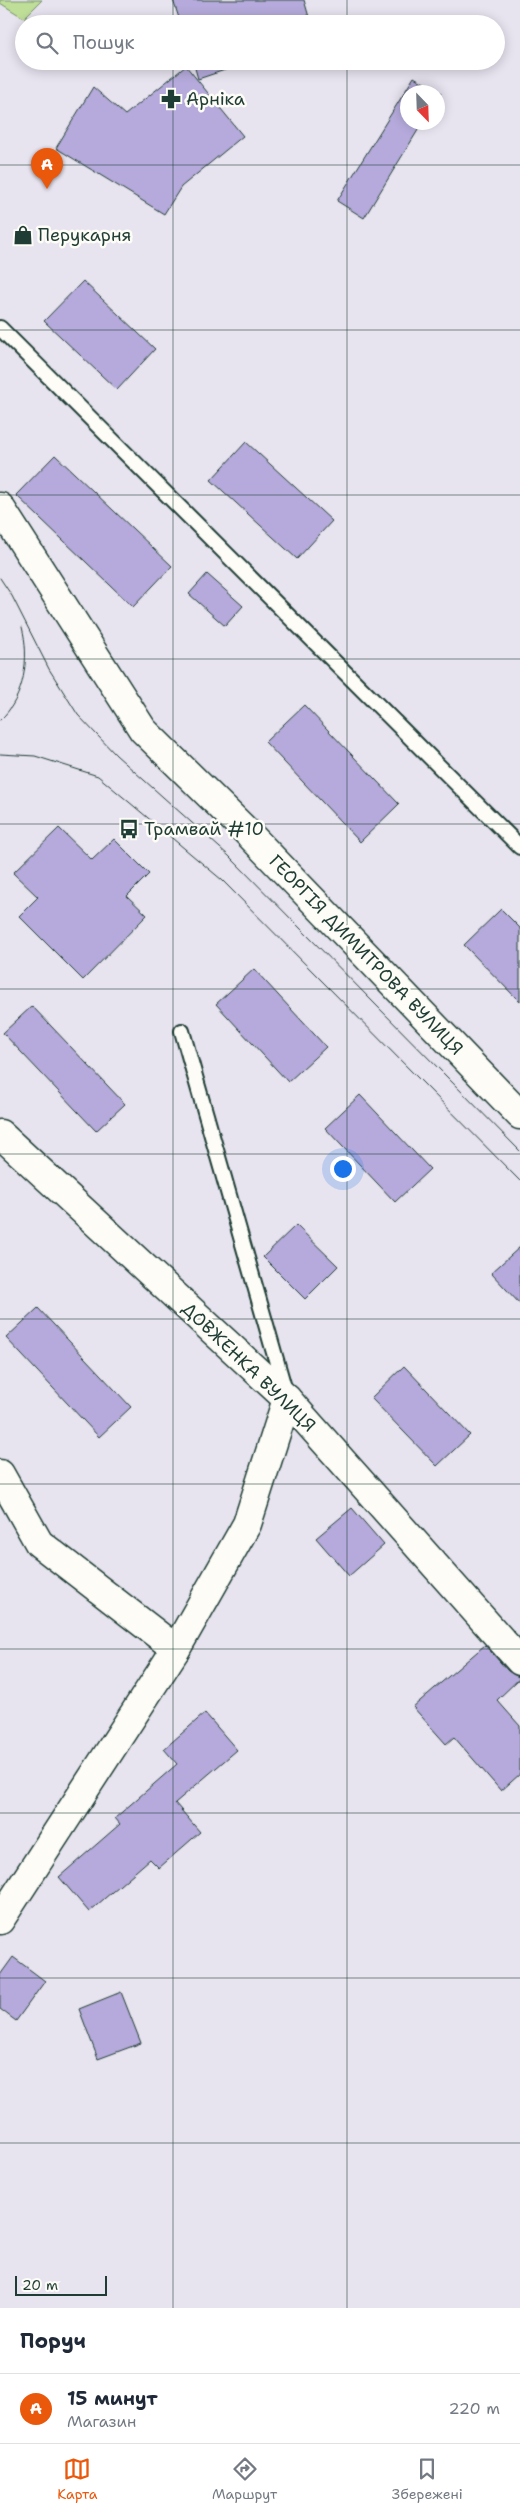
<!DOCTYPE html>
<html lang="uk">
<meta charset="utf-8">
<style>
:root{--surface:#fff;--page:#f2f2f3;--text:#1f2937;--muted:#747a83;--line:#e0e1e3;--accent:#ea580c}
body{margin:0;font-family:"Shantell Sans",sans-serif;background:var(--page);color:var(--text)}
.compass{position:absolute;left:400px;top:85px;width:45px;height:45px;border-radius:50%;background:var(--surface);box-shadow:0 2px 12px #0003;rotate:157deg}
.scale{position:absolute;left:15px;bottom:12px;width:92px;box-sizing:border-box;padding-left:5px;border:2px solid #1f3d34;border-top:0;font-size:14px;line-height:18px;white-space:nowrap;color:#1f3d34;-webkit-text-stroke:4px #fdfcf7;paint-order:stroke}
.you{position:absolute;left:342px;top:1168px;width:18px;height:18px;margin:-12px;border:4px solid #fff;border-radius:50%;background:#1a73e8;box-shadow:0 0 0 8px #1a73e833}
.badge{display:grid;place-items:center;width:32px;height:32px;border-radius:50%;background:var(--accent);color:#fff;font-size:16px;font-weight:700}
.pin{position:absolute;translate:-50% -41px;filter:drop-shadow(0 1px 2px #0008)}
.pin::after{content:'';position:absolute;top:26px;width:18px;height:15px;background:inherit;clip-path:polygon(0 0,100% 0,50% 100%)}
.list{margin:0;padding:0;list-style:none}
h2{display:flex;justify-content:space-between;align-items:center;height:65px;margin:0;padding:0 20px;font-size:21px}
h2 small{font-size:16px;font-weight:400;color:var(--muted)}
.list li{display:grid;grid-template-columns:32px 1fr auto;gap:15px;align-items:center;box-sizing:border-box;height:70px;padding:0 20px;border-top:1px solid var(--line)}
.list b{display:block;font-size:19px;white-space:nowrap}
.list p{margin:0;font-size:16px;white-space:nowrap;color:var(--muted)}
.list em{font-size:16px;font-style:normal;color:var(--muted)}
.icon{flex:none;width:28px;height:28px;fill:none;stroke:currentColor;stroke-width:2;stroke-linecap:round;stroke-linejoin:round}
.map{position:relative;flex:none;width:520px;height:2308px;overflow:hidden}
.search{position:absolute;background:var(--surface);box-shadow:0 2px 12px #0003;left:15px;right:15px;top:15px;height:55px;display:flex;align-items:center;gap:12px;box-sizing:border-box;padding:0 18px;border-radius:28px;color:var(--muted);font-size:19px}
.sheet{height:135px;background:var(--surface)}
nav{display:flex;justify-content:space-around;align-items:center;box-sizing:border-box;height:70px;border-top:1px solid var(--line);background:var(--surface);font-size:14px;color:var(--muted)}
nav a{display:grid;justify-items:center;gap:2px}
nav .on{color:var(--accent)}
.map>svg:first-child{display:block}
.green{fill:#bfde97;stroke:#6f8e66}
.building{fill:#b5aadb;stroke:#1f3d34}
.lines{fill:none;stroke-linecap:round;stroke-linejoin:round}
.service-casing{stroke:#1f3d34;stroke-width:18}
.minor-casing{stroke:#1f3d34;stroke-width:31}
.tertiary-casing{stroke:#1f3d34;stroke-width:31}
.service{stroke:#fdfcf7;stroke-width:14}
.minor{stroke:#fdfcf7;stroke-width:28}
.tertiary{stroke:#fdfcf7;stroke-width:28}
.tram{stroke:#1f3d34;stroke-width:1}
.grid{fill:none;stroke:#1f3d34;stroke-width:1;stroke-opacity:0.55}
.labels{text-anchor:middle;stroke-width:5;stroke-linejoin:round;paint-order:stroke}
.poi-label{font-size:18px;fill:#1f3d34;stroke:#fdfcf7;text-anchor:start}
.street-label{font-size:18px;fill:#1f3d34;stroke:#fdfcf7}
</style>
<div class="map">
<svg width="520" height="2308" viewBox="0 0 520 2308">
<rect width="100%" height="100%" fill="#e7e3ef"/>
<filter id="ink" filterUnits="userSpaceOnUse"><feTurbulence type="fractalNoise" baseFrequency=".02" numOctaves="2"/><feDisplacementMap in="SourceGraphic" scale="10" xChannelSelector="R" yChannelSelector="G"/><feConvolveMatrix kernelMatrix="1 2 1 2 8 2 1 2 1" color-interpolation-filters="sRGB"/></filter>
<g filter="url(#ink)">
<!-- green -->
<polygon class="green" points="0,0 42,0 24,18 0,3"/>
<!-- building -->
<g class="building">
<polygon points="173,0 304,0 311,24 181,24"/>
<polygon points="193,61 252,61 198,79"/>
<polygon points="186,66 243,136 181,187 164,214 56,148 93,87 125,115"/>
<polygon points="414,77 441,93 438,98 438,92 408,92 408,122 423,122 364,218 337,201"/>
<polygon points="83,281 155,349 117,390 44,321"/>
<polygon points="246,442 332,521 297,559 211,480"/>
<polygon points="55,455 172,566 133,607 16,495"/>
<polygon points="207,574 243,606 225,626 189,594"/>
<polygon points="304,705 399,804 360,842 265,742"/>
<polygon points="59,828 92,860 114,839 149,874 127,896 147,915 83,980 19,916 38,897 13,873"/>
<polygon points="501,909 520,928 520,1002 464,945"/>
<polygon points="254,969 326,1047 288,1082 216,1004"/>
<polygon points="32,1006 125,1104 96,1131 3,1033"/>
<polygon points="360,1095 430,1169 395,1202 325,1128"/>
<polygon points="296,1225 338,1266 305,1299 263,1257"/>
<polygon points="520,1247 520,1304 491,1273"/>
<polygon points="38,1308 131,1407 99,1437 6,1338"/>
<polygon points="404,1366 470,1435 437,1466 371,1398"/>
<polygon points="352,1508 384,1545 349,1576 316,1538"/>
<polygon points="485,1645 508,1671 520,1678 497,1700 520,1726 520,1774 501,1791 454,1737 446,1744 413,1707"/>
<polygon points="205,1713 237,1750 175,1803 200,1832 159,1868 150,1859 89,1912 59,1877 120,1824 115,1818 177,1764 164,1749"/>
<polygon points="13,1957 45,1981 16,2021 0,2009 0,1975"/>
<polygon points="121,1992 141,2043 98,2059 79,2009"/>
</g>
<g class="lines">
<defs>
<g id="service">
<polyline points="0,328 520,847"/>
<polyline points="182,1031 285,1391"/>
</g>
<g id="minor">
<polyline points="0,1134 287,1399 520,1661"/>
<polyline points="0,1474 39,1543 176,1649"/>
<polyline points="0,1920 176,1649 247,1524 287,1399"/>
</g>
<polyline id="tertiary" points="0,507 143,730 247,832 520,1115"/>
</defs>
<!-- service casing -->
<use href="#service" class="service-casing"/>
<!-- minor casing -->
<use href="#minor" class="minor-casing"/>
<!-- tertiary casing -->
<use href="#tertiary" class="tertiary-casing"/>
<!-- service -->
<use href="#service" class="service"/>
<!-- minor -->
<use href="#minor" class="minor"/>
<!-- tertiary -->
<use href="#tertiary" class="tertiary"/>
<!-- tram -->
<g class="tram">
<polyline points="0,578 12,596 49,669 78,715 116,755 229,856 520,1151"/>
<path d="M0,720C25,698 30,657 22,627"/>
<polyline points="0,754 35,756 98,776 222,880 520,1181"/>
</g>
</g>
</g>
<!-- grid -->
<path class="grid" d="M173,0V24M347,0V24M173,61V2308M347,61V2308M0,165H520M0,330H520M0,495H520M0,659H520M0,824H520M0,989H520M0,1154H520M0,1319H520M0,1484H520M0,1649H520M0,1813H520M0,1978H520M0,2143H520"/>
<!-- icons -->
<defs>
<symbol id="pharmacy-bare" viewBox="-9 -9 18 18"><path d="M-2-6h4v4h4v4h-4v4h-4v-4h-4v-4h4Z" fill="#1f3d34" stroke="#fdfcf7" stroke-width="2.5" paint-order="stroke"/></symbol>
<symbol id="shop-bare" viewBox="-9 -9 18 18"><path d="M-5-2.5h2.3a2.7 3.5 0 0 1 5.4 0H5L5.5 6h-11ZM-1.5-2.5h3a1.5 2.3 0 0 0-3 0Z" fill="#1f3d34" stroke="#fdfcf7" stroke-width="2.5" paint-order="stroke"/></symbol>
<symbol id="bus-bare" viewBox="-9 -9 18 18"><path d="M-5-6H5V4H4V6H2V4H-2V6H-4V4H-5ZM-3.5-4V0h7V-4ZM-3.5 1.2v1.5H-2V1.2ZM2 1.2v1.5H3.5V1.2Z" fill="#1f3d34" stroke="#fdfcf7" stroke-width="2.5" paint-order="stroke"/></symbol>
</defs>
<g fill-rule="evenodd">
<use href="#pharmacy-bare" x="157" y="85" width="28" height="28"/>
<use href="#shop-bare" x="9" y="221" width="28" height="28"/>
<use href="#bus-bare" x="115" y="815" width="28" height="28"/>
</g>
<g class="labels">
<!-- poi labels -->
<g class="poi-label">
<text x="186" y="105">Арніка</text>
<text x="38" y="241">Перукарня</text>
<text x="144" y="835">Трамвай #10</text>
</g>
<!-- street labels -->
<g class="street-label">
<text transform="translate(366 955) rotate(46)" y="6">ГЕОРГІЯ ДИМИТРОВА ВУЛИЦЯ</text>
<text transform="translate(249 1367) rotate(44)" y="6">ДОВЖЕНКА ВУЛИЦЯ</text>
</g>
</g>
</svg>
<svg class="compass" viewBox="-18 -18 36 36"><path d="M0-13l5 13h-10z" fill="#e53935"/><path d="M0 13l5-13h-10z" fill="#747a83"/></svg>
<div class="scale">20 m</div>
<div class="you"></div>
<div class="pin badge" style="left:47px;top:189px">A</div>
<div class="search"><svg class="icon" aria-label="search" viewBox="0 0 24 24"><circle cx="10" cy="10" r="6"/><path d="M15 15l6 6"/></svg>Пошук</div>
</div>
<section class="sheet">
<h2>Поруч<small></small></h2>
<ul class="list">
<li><span class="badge">A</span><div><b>15 минут</b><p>Магазин</p></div><em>220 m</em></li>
</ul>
</section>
<nav>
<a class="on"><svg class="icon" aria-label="map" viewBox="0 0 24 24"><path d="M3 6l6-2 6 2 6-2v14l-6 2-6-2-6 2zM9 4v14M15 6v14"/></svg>Карта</a>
<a><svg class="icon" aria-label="directions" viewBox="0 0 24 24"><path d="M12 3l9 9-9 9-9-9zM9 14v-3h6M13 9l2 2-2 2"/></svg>Маршрут</a>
<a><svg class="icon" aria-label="saved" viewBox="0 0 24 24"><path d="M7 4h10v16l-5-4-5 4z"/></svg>Збережені</a>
</nav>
